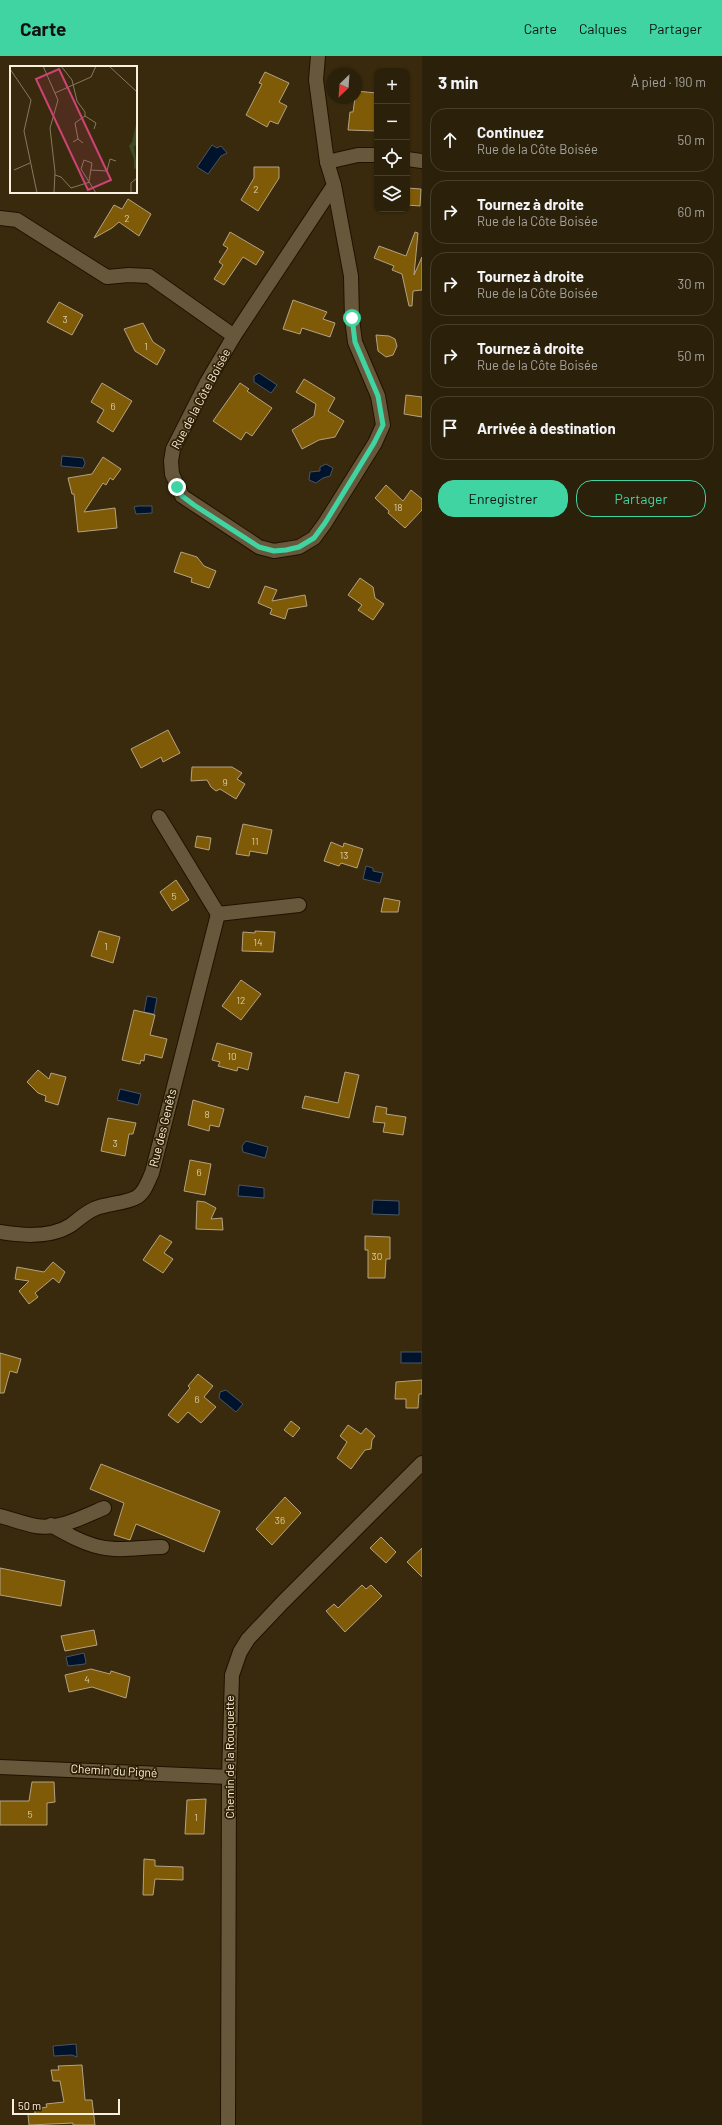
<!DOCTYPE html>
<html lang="fr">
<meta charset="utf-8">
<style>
:root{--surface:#2b200a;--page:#332813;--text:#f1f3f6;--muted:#a6a39c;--line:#473e2b;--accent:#40d4a2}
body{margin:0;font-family:Barlow,sans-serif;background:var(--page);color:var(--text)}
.controls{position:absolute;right:12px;top:12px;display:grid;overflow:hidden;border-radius:8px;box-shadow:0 1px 3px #0004}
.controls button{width:36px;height:36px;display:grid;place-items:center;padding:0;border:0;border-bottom:1px solid var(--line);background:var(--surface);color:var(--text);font:20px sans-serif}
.compass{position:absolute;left:326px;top:12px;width:36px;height:36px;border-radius:50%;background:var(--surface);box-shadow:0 1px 3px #0004;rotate:205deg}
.scale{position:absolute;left:12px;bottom:10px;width:108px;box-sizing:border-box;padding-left:4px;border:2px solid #faf0df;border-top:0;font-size:11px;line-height:14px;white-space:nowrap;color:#faf0df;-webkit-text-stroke:3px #2f2003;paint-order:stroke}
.stop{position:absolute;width:12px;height:12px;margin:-9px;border:3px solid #40d4a2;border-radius:50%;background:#fff}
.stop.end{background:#40d4a2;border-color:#fff;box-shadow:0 1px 4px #0008}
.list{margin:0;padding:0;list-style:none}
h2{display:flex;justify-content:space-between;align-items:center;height:52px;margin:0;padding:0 16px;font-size:17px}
h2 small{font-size:13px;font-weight:400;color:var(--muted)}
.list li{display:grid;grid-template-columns:26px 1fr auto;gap:12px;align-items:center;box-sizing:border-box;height:64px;margin:0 8px 8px;padding:0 8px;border:1px solid var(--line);border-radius:16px}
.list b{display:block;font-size:15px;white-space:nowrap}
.list p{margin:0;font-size:13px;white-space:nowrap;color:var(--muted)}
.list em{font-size:13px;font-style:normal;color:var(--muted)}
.actions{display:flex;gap:8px;padding:12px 16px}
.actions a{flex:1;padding:9px 0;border:1px solid var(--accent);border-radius:16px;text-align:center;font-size:14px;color:var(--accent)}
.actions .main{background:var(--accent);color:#111}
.icon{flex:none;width:22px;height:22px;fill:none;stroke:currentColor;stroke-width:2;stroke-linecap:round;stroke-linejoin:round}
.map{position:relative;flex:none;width:422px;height:2069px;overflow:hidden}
header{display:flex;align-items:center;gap:24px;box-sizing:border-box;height:56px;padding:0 20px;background:var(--accent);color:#111}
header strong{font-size:19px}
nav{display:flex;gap:22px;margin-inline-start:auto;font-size:14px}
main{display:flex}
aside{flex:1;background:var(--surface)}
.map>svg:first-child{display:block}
.water{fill:#00132c;stroke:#4b5562}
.building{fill:#7f5b08;stroke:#b4a282}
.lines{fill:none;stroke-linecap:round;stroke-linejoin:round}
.minor-casing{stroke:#201200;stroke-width:16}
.minor{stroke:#68583b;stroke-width:14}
.route{stroke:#40d4a2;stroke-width:5}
.labels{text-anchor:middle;stroke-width:3.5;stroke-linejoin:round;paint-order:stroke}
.number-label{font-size:10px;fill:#dbcba9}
.street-label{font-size:12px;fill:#faf0df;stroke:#2f2003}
.inset-road{fill:none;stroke:#867961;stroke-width:1}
.view{fill:#cd4375;fill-opacity:0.15;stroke:#cd4375;stroke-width:2}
.inset-edge{fill:none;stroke:#faf0df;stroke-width:2}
</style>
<header>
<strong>Carte</strong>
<nav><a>Carte</a><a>Calques</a><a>Partager</a></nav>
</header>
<main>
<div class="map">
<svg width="422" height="2069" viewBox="0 0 422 2069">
<rect width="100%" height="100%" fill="#392a0d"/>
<!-- water -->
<g class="water">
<polygon points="212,89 217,92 221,90 227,97 221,100 208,118 197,111"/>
<polygon points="259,317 277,329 271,337 254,326 254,320"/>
<polygon points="62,400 83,402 85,407 83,412 61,410"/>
<polygon points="326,408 333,412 330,420 323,422 316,427 309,424 310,416 320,415 320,411"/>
<polygon points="138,450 152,450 152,457 136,458 134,451"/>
<polygon points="366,810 373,812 373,815 383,817 380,827 363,823"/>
<polygon points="147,940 157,942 154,958 144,956"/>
<polygon points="120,1033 141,1038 138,1049 117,1044"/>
<polygon points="246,1085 268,1091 265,1102 243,1096 242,1090"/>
<polygon points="239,1129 264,1132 264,1142 238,1140"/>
<polygon points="373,1144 399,1145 399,1159 372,1158"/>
<rect x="401" y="1296" width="21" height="11"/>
<polygon points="226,1334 243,1348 236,1356 219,1342 220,1336"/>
<polygon points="84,1597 86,1606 85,1608 68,1610 66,1601"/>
<polygon points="76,1988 77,2001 72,1999 54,2000 53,1990"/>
</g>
<!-- building -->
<g class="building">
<polygon points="265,16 289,27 279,46 287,50 278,68 270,65 267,71 246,59 262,28 259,27"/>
<polygon points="356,35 377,37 377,75 348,74 350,56 353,56"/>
<polygon points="254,111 279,111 279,122 258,155 241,144 254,122"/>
<polygon points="407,132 421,133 420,150 407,149"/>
<polygon points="128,143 151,158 139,180 119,166 112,172 94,182 114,149 122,153"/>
<polygon points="230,176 264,196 256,209 243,201 224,229 214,223 223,209 219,206 228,192 223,189"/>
<polygon points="415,176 418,177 414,219 422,201 422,234 413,235 412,250 409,250 402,218 392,214 394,210 374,202 379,190 406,200"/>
<polygon points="293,244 327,256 323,263 335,267 330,281 302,272 300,278 283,273"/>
<polygon points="59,246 83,259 72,279 47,266"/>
<polygon points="143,267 153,286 165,294 157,309 135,295 124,273"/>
<polygon points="376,279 389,280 395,283 397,290 393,299 386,301 378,295"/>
<polygon points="304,323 335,342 328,355 344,365 335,381 319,384 302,393 292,374 314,360 316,348 296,336"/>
<polygon points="102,327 132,345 113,376 97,366 104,354 91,346"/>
<polygon points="240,327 249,333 247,335 272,352 252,380 246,376 241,384 213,365"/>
<polygon points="406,339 422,341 422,361 404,358"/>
<polygon points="103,401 121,413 113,424 110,422 106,429 103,427 84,456 115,452 117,472 78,476 74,438 72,438 68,422 92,418"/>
<polygon points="386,429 403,445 411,434 422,443 422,454 405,472 388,457 389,455 375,442"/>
<polygon points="181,496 197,501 204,510 216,515 209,532 191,526 192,522 174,516"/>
<polygon points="360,522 373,531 375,542 384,548 373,564 358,554 362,549 348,539"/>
<polygon points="265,530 277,534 272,545 305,539 307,550 288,553 285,563 270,558 272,553 258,547"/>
<polygon points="168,674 180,697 163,706 161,701 141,712 131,693"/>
<polygon points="192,711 232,711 242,717 237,723 245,728 236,743 220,733 216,735 211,731 207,724 191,725"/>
<polygon points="243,768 272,774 267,798 250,795 249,800 236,798"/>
<polygon points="197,780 211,782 209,794 195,791"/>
<polygon points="331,786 343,791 344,787 363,793 357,812 341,807 339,810 324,805"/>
<polygon points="176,824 189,844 172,855 160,836"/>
<polygon points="384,842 400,845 398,856 381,856"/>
<polygon points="99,875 120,881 113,907 91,900"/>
<polygon points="255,875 275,876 273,896 242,895 243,876 255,877"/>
<polygon points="241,924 261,938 241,964 222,950"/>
<polygon points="134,954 155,959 150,979 167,983 162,1002 145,998 144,1005 141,1004 140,1008 122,1004"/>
<polygon points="217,987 252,997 248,1014 238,1011 237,1015 218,1010 220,1006 212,1004"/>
<polygon points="38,1014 49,1023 51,1017 66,1021 58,1049 45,1045 46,1040 38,1037 27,1026"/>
<polygon points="345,1016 359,1019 349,1062 302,1052 305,1040 338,1047"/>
<polygon points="193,1044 224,1053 219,1071 210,1069 209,1075 188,1069"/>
<polygon points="376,1050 387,1052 386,1058 406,1061 403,1079 383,1076 385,1067 373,1066"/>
<polygon points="108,1062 136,1067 133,1078 129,1078 125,1100 101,1095"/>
<polygon points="190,1104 211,1108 205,1139 184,1135"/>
<polygon points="197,1145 205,1146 216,1152 211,1163 222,1162 223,1174 196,1173"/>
<polygon points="160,1179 172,1186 164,1197 173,1203 163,1217 143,1204"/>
<polygon points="365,1180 390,1181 390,1203 386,1203 385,1222 368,1222 368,1194 365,1194"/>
<polygon points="53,1206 65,1216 59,1227 53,1222 35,1237 38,1241 29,1248 19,1235 29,1225 15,1223 17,1211 44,1216"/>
<polygon points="0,1297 21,1303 17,1317 10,1315 4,1337 0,1337"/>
<polygon points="198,1318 213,1330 204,1341 216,1351 201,1367 188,1356 178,1367 168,1359 190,1332 188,1330"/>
<polygon points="422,1324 422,1338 419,1338 418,1352 406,1352 406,1343 395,1343 396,1326"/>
<polygon points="291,1365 300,1372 293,1381 284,1374"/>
<polygon points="348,1369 361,1378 366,1372 375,1380 372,1384 371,1393 365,1394 351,1413 337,1402 347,1386 340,1380"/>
<polygon points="101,1408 220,1455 204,1496 136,1468 130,1484 114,1479 124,1447 90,1433"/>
<polygon points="285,1441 301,1457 272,1489 256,1473"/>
<polygon points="381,1481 396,1496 386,1507 370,1492"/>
<polygon points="422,1492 422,1521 407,1506"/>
<polygon points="0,1512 65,1525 61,1550 0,1539"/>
<polygon points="362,1529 366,1533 371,1529 382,1540 345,1576 326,1555 334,1548 338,1552"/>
<polygon points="94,1574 97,1589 65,1595 61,1580"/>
<polygon points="91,1613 110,1618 111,1615 130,1621 126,1642 92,1631 69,1636 65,1619"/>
<polygon points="32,1726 54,1726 55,1746 47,1747 47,1769 0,1769 0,1745 29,1745"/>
<polygon points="206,1743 204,1778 185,1778 187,1744"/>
<polygon points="144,1803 155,1804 155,1810 183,1811 183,1824 155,1823 153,1839 143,1839"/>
<polygon points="82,2009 85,2044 92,2044 95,2069 73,2069 73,2067 29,2069 28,2059 35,2057 35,2053 47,2051 46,2048 64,2046 60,2025 53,2025 51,2014 59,2014 58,2010"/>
</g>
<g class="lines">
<defs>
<g id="minor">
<polyline points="318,0 316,24 327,106 334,129 351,220 352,263 355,286 378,340 383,369 375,387 325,467 314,482 299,491 274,495 259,491 182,440 172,418 171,405 173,393 207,326 234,280 334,129"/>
<polyline points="407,103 422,105"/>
<polyline points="327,106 358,99 377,99"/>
<polyline points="0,162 17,164 107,221 129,219 149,220 234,280"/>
<polyline points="159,761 218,858 299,849"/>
<path d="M0,1176C23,1180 51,1182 71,1169C79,1163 85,1157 94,1153C107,1147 125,1148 137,1141C145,1136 148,1125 152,1117L218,858"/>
<path d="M0,1460C12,1463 24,1468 36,1470C59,1474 83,1461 104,1452"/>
<path d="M51,1469C67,1478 82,1487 100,1491C120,1496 142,1491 162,1491"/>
<polyline points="0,1711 229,1721"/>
<polyline points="228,2069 229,1721 232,1619 240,1596 248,1583 283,1546 422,1407"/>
</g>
</defs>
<!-- minor casing -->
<use href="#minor" class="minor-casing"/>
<!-- minor -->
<use href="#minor" class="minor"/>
</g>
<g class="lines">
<!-- route -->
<polyline class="route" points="177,431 182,440 194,449 259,491 274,495 286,494 299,491 314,482 325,467 374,387 383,369 378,340 355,286 352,262"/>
</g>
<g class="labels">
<!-- number labels -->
<g class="number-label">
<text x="256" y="137">2</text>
<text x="127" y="166">2</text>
<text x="65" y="267">3</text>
<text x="146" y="294">1</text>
<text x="113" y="354">6</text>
<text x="398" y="455">18</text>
<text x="225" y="730">9</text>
<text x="255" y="789">11</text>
<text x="344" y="803">13</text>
<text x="174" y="844">5</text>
<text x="258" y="890">14</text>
<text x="106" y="894">1</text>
<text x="241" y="948">12</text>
<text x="232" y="1004">10</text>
<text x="207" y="1062">8</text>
<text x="115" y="1091">3</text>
<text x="199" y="1120">6</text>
<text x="377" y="1204">30</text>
<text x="197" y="1347">6</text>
<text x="280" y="1468">36</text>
<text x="87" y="1627">4</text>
<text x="30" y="1762">5</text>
<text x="196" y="1765">1</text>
</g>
<!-- street labels -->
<g class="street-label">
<text transform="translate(201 343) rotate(-62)" y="4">Rue de la Côte Boisée</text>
<text transform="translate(163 1072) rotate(-76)" y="4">Rue des Genêts</text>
<text transform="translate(230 1701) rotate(-90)" y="4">Chemin de la Rouquette</text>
<text transform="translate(114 1715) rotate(3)" y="4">Chemin du Pigné</text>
</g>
</g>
<!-- overview -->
<g transform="translate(10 10)">
<rect width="127" height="127" fill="#392a0d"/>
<path d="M127,54V78L124,81L127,102L124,103V93L119,80L122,76Z" fill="#3e4c25"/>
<path class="inset-road" d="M33,0L48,34L40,62L45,106L44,127M51,0L62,14L67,35L75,46V50L65,57L68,73M99,0L127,26M0,3L21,34L14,65L27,127M45,27L81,11L86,0M75,50L86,57L84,63M63,76L68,73L73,77M4,104L20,97M81,104L97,105L100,93L106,95M45,109L51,111L61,122L80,116M79,115L82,97L74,94L71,103L86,127M121,127V117L127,112"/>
<path class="view" d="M49,3L101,114L78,124L26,13Z"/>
<rect width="127" height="127" class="inset-edge"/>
</g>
</svg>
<div class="controls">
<button>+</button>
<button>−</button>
<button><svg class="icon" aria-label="locate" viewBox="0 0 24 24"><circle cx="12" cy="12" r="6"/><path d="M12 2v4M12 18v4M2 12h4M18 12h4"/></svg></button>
<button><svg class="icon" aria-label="layers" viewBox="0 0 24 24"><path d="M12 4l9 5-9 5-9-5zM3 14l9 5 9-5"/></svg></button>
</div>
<svg class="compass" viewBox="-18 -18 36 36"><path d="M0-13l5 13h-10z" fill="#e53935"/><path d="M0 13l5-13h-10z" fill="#a6a39c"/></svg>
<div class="scale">50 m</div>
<div class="stop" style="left:352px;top:262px"></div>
<div class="stop end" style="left:177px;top:431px"></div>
</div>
<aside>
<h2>3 min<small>À pied · 190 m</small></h2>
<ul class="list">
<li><svg class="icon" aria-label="ahead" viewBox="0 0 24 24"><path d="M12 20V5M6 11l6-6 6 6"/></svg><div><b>Continuez</b><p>Rue de la Côte Boisée</p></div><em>50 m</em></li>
<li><svg class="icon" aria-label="right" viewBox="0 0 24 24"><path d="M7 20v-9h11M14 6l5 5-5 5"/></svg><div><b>Tournez à droite</b><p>Rue de la Côte Boisée</p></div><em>60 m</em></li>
<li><svg class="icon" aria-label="right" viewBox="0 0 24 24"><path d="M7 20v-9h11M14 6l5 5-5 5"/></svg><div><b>Tournez à droite</b><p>Rue de la Côte Boisée</p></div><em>30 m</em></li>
<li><svg class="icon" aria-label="right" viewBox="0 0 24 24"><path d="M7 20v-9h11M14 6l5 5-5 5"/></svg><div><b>Tournez à droite</b><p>Rue de la Côte Boisée</p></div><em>50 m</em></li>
<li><svg class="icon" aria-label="arrive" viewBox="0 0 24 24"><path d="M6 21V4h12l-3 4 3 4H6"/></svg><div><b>Arrivée à destination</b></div></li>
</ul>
<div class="actions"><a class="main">Enregistrer</a><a>Partager</a></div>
</aside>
</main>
